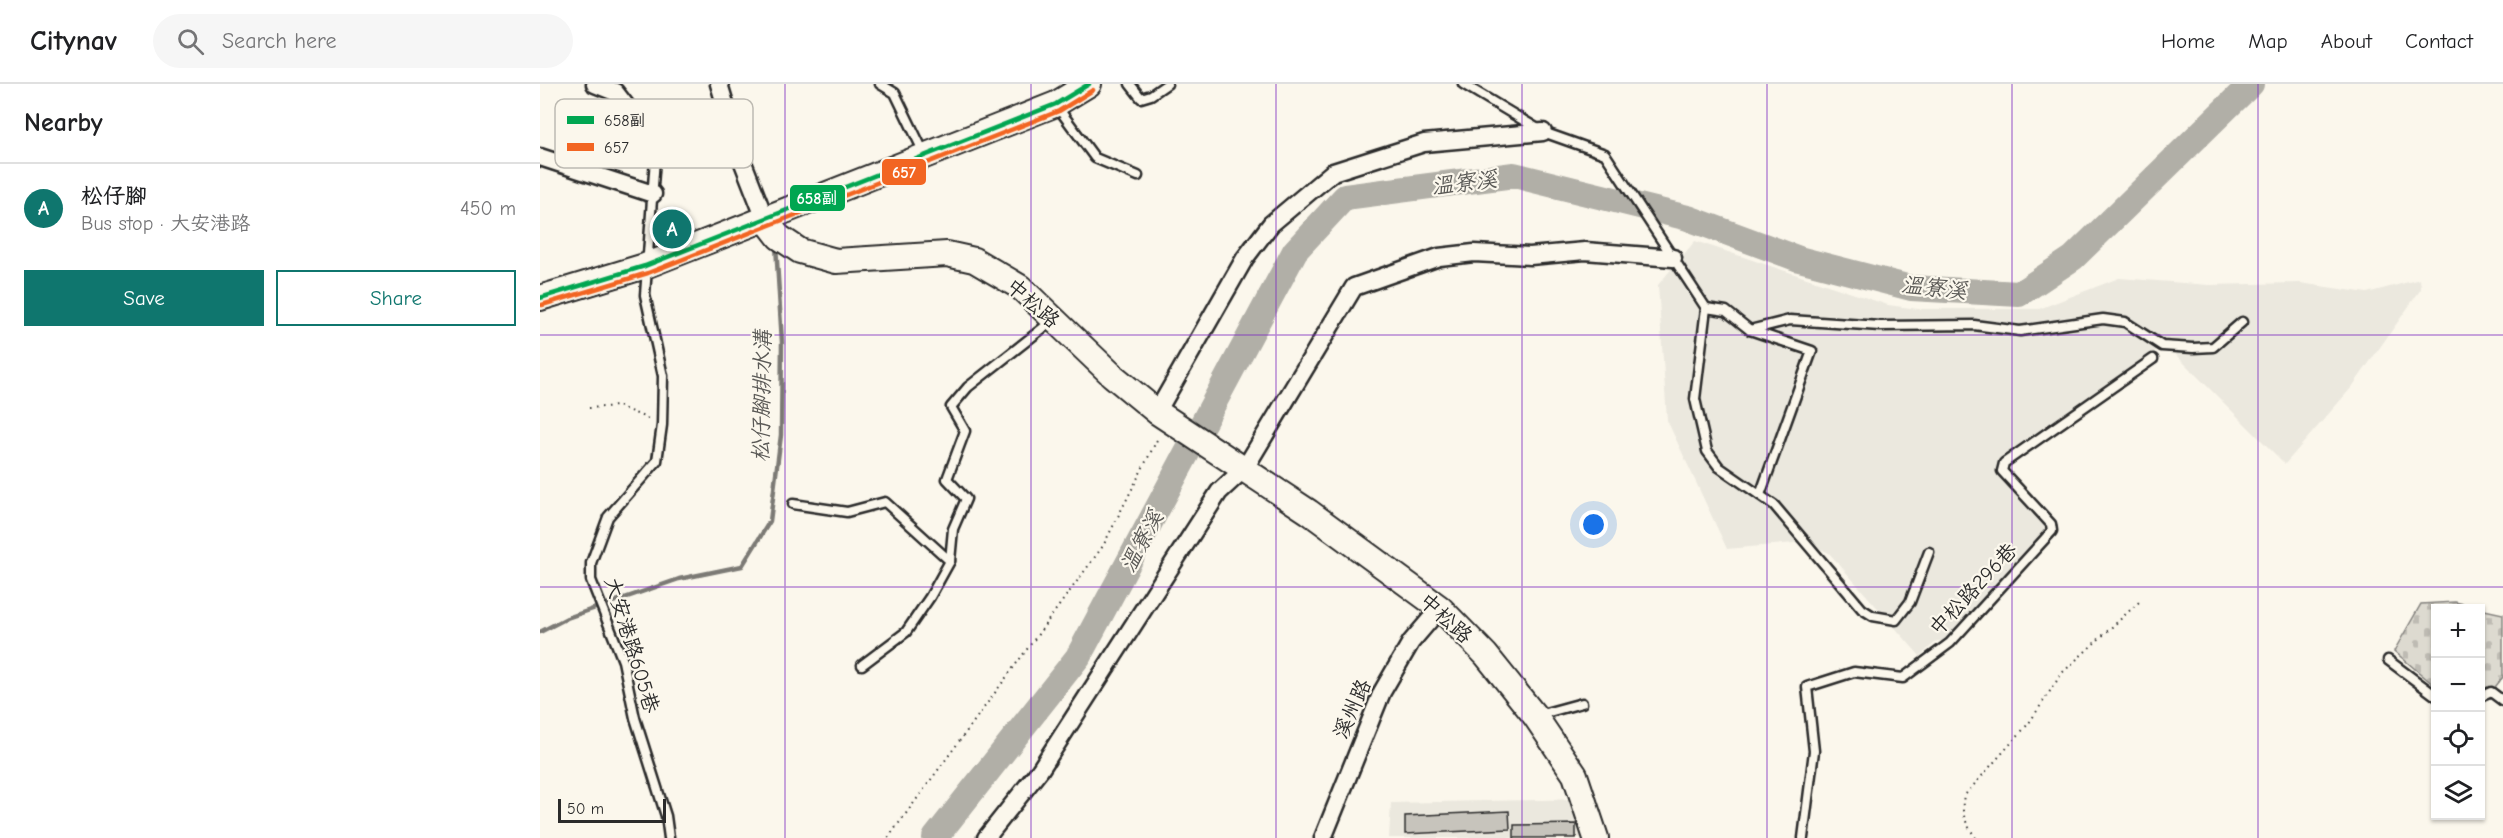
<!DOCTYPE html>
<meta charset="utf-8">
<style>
:root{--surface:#fff;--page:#f6f6f6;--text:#202124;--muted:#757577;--line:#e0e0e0;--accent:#0f766e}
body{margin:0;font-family:"Comic Neue","LXGW WenKai TC",sans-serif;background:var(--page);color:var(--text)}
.controls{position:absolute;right:18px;bottom:18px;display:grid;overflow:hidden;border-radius:0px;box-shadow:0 2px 4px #0004}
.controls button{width:54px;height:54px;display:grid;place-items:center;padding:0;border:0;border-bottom:2px solid var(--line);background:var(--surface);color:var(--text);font:30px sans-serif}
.scale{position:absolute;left:18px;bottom:15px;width:108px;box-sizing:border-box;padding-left:6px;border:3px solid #2b2b2b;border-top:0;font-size:16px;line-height:21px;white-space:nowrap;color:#2b2b2b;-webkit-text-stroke:4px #fbf7ec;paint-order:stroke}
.you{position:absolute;left:1054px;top:441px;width:21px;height:21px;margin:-15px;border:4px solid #fff;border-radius:50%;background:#1a73e8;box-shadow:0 0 0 9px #1a73e833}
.badge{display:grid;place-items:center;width:39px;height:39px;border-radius:50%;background:var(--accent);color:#fff;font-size:20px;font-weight:700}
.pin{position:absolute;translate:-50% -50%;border:3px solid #fff;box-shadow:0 2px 6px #0006}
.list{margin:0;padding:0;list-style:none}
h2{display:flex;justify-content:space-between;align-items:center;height:78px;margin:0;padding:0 24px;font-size:26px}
h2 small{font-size:20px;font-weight:400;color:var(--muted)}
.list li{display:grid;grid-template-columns:39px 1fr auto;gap:18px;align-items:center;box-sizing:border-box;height:90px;padding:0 24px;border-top:2px solid var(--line)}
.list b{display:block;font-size:22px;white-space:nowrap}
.list p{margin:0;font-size:20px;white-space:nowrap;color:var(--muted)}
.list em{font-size:20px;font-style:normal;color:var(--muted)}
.actions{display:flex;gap:12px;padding:18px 24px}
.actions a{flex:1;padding:14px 0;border:2px solid var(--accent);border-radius:0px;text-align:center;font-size:21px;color:var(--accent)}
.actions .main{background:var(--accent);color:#fff}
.icon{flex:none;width:33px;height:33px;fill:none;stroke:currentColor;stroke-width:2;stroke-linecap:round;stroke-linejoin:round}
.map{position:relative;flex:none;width:1963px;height:754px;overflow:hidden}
header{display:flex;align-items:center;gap:36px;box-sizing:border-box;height:84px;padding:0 30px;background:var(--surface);border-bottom:2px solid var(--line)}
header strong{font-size:28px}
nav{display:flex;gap:33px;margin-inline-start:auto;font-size:21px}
.search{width:420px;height:54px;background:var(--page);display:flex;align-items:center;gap:15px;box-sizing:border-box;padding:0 21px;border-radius:33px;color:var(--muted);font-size:22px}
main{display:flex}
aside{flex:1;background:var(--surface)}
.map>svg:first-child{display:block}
.built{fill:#ebe8de}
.cemetery{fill:url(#cemetery-stones);stroke:#84827e;stroke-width:1.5}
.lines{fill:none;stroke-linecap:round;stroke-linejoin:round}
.stream{stroke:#7b7a75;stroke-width:4.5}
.river{stroke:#b1afa7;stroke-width:26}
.building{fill:#c7c4bc;stroke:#2b2b2b;stroke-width:1.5}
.lane-casing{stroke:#2b2b2b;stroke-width:13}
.street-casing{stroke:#2b2b2b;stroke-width:21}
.secondary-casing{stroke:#2b2b2b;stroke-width:28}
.path{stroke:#2b2b2b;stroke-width:2;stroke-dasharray:1.5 4.5;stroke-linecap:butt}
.lane{stroke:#fbf7ec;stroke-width:8}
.street{stroke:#fbf7ec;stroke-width:16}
.secondary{stroke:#fbf7ec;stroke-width:24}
.bus-1-casing{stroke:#fbf7ec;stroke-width:9}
.bus-2-casing{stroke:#fbf7ec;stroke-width:9}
.bus-1{stroke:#00a651;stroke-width:4.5}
.bus-2{stroke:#f26522;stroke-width:4.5}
.grid{fill:none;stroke:#7b2cbf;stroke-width:1.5;stroke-opacity:0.55}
.labels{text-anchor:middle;stroke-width:4.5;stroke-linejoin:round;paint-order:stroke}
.street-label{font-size:21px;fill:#2b2b2b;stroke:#fbf7ec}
.water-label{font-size:22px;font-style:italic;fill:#5a5956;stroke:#fbf7ec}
.key{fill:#fbf7ec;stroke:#bdbab2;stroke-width:1.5}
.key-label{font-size:16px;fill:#2b2b2b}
.line-badge{stroke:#fbf7ec;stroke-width:2}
.badge-label{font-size:16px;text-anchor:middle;font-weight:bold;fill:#fff}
</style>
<header>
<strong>Citynav</strong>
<div class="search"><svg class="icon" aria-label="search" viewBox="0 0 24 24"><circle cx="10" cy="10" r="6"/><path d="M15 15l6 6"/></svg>Search here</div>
<nav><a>Home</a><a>Map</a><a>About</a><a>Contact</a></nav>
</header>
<main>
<aside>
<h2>Nearby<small></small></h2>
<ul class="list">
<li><span class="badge">A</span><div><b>松仔腳</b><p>Bus stop · 大安港路</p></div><em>450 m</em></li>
</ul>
<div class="actions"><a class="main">Save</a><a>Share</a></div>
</aside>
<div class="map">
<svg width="1963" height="754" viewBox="0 0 1963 754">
<defs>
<pattern id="cemetery-stones" width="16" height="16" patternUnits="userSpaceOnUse" patternTransform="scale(1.5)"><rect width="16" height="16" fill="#dddad0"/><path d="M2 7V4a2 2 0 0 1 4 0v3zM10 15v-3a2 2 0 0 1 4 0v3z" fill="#bebbb3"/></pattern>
</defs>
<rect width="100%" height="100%" fill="#fbf7ec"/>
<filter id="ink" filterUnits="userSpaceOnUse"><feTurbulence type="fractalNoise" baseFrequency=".0167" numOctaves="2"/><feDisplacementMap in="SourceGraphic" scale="12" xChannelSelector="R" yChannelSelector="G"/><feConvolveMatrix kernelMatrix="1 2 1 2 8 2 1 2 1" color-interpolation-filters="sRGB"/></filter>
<g filter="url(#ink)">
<!-- built -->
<g class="built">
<polygon points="1155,157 1348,221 1378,225 1499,225 1579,194 1669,201 1760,199 1827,209 1880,195 1881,205 1812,303 1745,380 1625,260 1457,377 1511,442 1407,557 1397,557 1380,572 1289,469 1266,458 1187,465 1127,336 1118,201"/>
<polygon points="1046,715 1057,754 849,754 851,719"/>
</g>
<!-- cemetery -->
<g class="cemetery">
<polygon points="1915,518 1940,524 1896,524 1895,602 1854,567 1881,520"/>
<polygon points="1940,525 1963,530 1963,593 1945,616 1940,616"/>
</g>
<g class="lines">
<!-- stream -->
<polyline class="stream" points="0,548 27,534 139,495 202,482 230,437 241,351 242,258 236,161"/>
<!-- river -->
<polyline class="river" points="395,754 538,573 755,167 805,113 974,91 1148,134 1259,175 1371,204 1479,210 1533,174 1711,0"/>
</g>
<!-- building -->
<g class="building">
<polygon points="969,727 970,745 865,750 865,732"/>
<polygon points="1036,740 1036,754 974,754 974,741"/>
</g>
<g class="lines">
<defs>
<g id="lane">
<polyline points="340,0 355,9 384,69"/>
<polyline points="590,0 601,14 611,11 627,0"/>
<polyline points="923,0 1003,48 1065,70 1166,224 1155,315 1167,367 1179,383 1234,421 1322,525 1333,532 1356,536 1370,518 1389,468"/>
<polyline points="516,21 555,74 598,92"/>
<polyline points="116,61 105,211 123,292 122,341 117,377 68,433 51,479 51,496 83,577 95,634 126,732 129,754"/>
<polyline points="1166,224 1186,227 1210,246 1272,267 1220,411"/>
<polyline points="1210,246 1250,236 1340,242 1434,241 1480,247 1563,235 1585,238 1622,262 1653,264 1673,263 1702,238"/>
<polyline points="253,420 307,428 345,418 410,477"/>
<polyline points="1848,576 1896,612"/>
<polyline points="322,581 366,548 390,513 410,477 413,445 426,415 407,395 425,347 411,323 428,303 512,237"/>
<polyline points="1940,613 1951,608 1963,617"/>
<polyline points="998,631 1042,619"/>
<polyline points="1263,754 1274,667 1267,603 1314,588 1363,594 1410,559 1512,447 1511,440 1462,387 1464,379 1613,275"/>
</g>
<g id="street">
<polyline points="55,0 75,8 116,61 194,51"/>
<polyline points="179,0 202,76 225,135"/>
<polyline points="0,73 113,110"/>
<polyline points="617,328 705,174 731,140 793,88 884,59 1003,48"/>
<polyline points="446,754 500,686 679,408 705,384 814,203 899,173 934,169 990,172 1045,167 1133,174"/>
<polyline points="783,754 842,608 871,558 900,524"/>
</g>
<g id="secondary">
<polyline points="225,135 239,153 260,167 296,177 407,170 434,176 480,203 572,291 617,328 769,428 900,524 946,571 995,632 1035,691 1056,754"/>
<polyline points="0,214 105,182 516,20 549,0"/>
</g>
</defs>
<!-- lane casing -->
<use href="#lane" class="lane-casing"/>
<!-- street casing -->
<use href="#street" class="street-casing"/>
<!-- secondary casing -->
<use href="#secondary" class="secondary-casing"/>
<!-- path -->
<g class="path">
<polyline points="49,324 78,322 111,336"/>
<polyline points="348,754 563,462 619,352"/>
<path d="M1436,754C1426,740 1420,729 1424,712L1489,639L1522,589L1599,518"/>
</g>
<!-- lane -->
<use href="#lane" class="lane"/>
<!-- street -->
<use href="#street" class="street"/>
<!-- secondary -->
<use href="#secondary" class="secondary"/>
<defs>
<polyline id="bus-1" points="0,214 105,182 516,20 549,0"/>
<polyline id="bus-2" points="2,221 108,189 519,27 553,6"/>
</defs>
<!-- bus-1 casing -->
<use href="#bus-1" class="bus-1-casing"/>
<!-- bus-2 casing -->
<use href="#bus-2" class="bus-2-casing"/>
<!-- bus-1 -->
<use href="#bus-1" class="bus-1"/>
<!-- bus-2 -->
<use href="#bus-2" class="bus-2"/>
</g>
</g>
<!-- grid -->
<path class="grid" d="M245,0V754M491,0V754M736,0V754M982,0V754M1227,0V754M1472,0V754M1718,0V754M0,251H1963M0,503H1963"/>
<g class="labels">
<!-- street labels -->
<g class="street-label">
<text transform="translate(493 219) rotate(41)" y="7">中松路</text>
<text transform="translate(1433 505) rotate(-47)" y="7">中松路296巷</text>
<text transform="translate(906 534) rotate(42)" y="7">中松路</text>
<text transform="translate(92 561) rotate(73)" y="7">大安港路605巷</text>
<text transform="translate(812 625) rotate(-66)" y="7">溪州路</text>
</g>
<!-- water labels -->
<g class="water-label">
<text transform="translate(924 98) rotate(-7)" y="8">溫寮溪</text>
<text transform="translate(1394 203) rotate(6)" y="8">溫寮溪</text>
<text transform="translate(221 312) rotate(-89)" y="8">松仔腳排水溝</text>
<text transform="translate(601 457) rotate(-62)" y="8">溫寮溪</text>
</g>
</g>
<!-- legend -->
<rect x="15" y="15" width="198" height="69" rx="9" class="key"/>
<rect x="27" y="32" width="27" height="8" fill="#00a651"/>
<rect x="27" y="59" width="27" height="8" fill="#f26522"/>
<g class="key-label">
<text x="64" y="42">658副</text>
<text x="64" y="69">657</text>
</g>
<g class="line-badge">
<rect x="341" y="74" width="46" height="28" rx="6" fill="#f26522"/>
<rect x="249" y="100" width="57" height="28" rx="6" fill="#00a651"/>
</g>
<g class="badge-label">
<text x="364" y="94">657</text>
<text x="277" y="120">658副</text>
</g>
</svg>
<div class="controls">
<button>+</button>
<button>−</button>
<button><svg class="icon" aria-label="locate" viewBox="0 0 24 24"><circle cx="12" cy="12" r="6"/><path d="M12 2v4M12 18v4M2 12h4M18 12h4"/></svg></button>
<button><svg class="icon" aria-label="layers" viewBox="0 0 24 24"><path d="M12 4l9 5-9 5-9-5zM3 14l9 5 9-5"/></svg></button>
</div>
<div class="scale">50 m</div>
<div class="you"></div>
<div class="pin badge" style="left:132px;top:145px">A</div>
</div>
</main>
